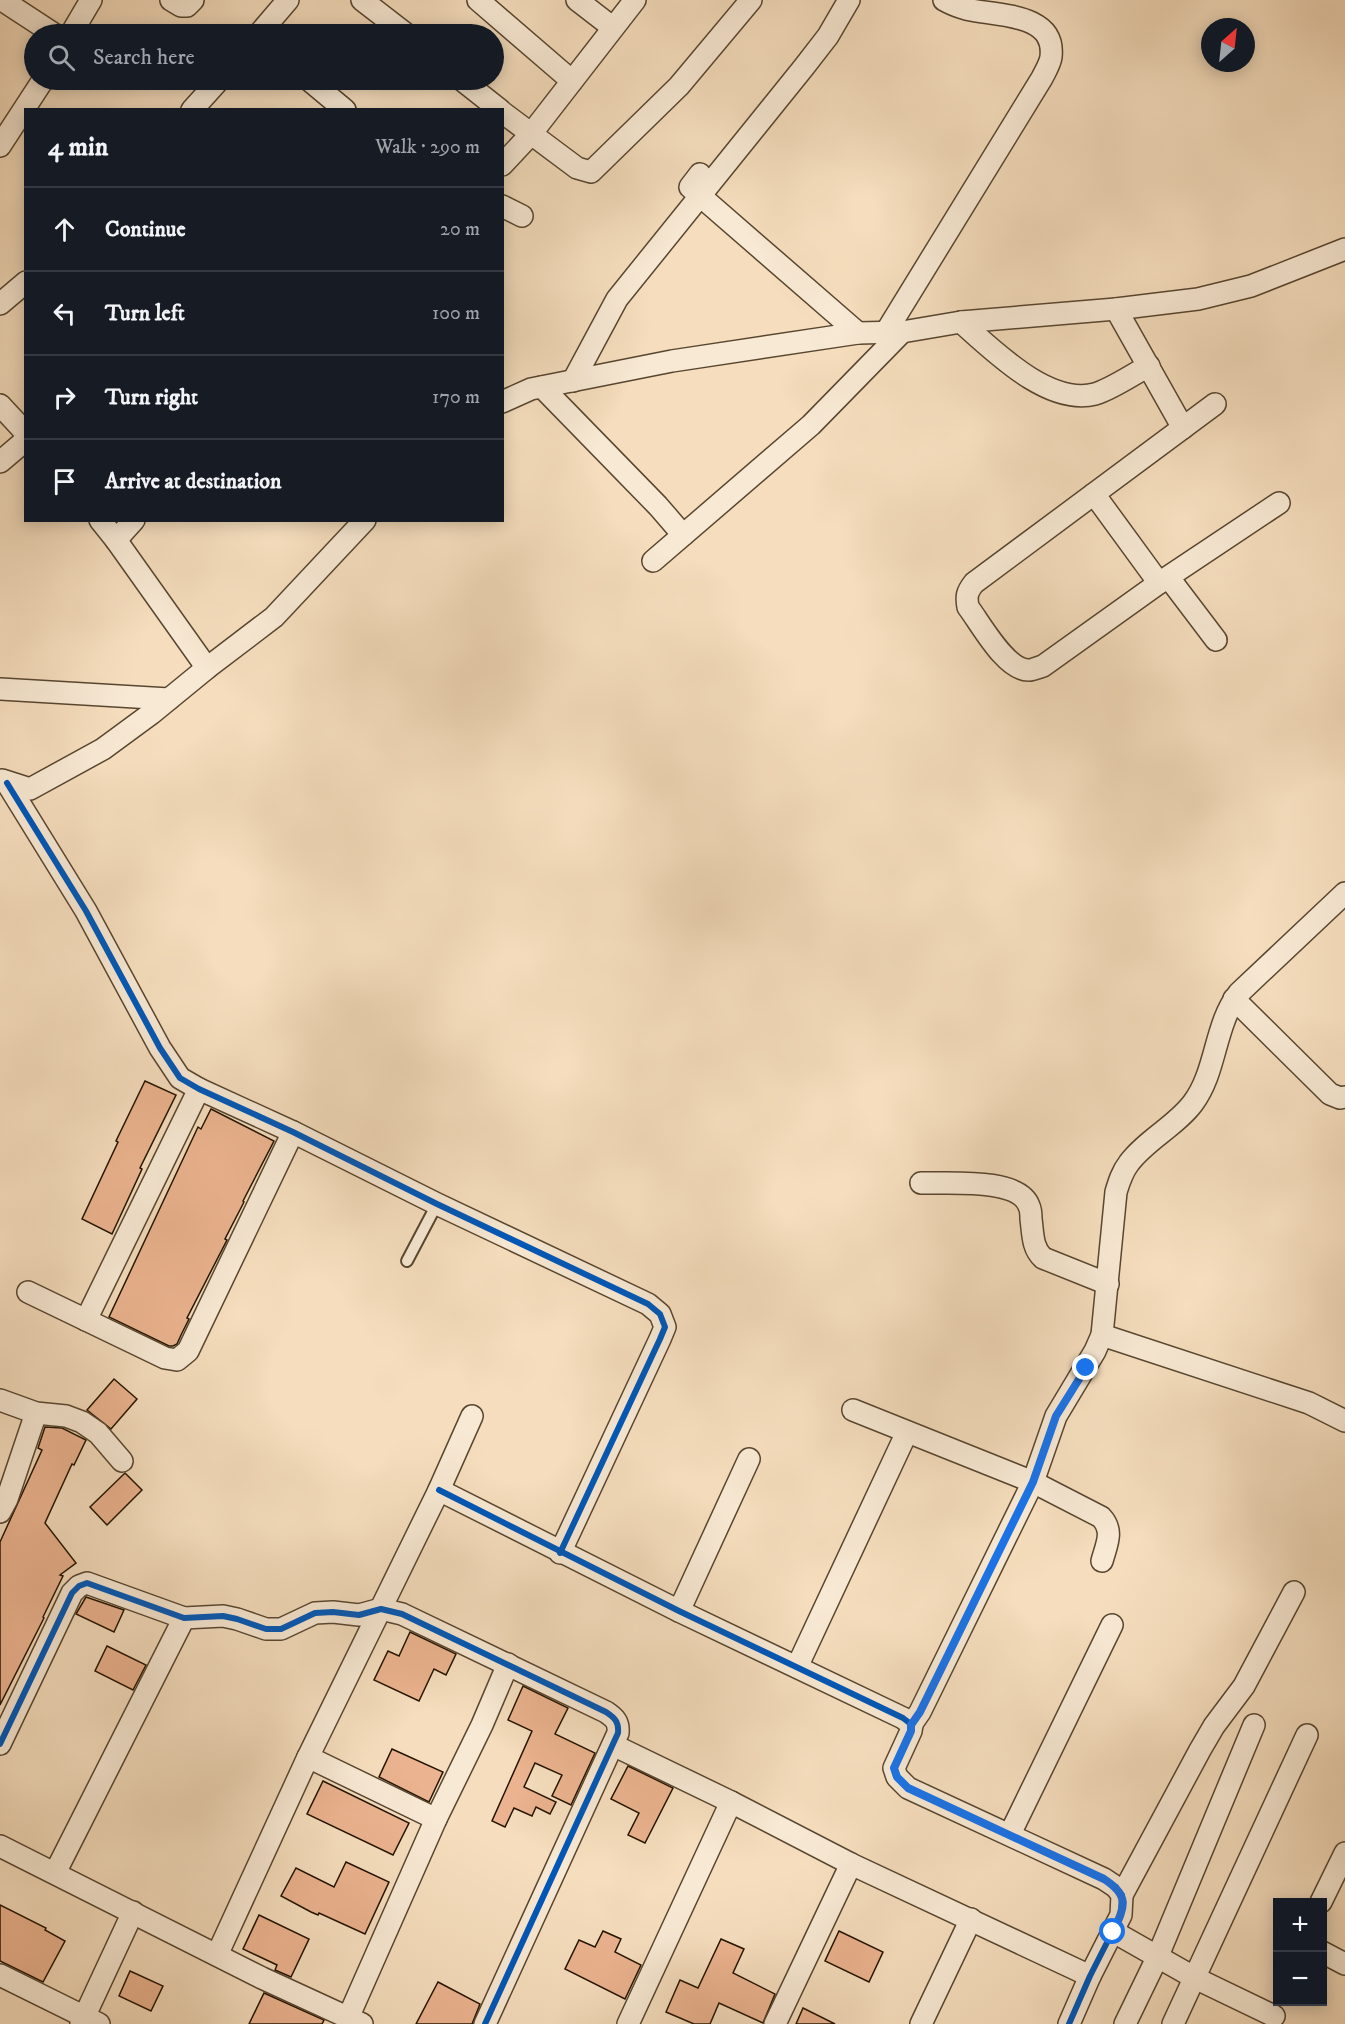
<!DOCTYPE html>
<meta charset="utf-8">
<style>
:root{--surface:#171b24;--page:#20242c;--text:#f1f3f6;--muted:#9ea1a6;--line:#363941}
body{margin:0;font-family:"IM FELL DW Pica",serif;background:var(--page);color:var(--text)}
.controls{position:absolute;right:18px;bottom:18px;display:grid;overflow:hidden;border-radius:0px;box-shadow:0 3px 15px #0003}
.controls button{width:54px;height:54px;display:grid;place-items:center;padding:0;border:0;border-bottom:2px solid var(--line);background:var(--surface);color:var(--text);font:30px sans-serif}
.compass{position:absolute;left:1201px;top:18px;width:54px;height:54px;border-radius:50%;background:var(--surface);box-shadow:0 3px 15px #0003;rotate:27deg}
.stop{position:absolute;width:18px;height:18px;margin:-14px;border:4px solid #1a73e8;border-radius:50%;background:#fff}
.stop.end{background:#1a73e8;border-color:#fff;box-shadow:0 2px 6px #0008}
.list{margin:0;padding:0;list-style:none}
h2{display:flex;justify-content:space-between;align-items:center;height:78px;margin:0;padding:0 24px;font-size:26px}
h2 small{font-size:20px;font-weight:400;color:var(--muted)}
.list li{display:grid;grid-template-columns:39px 1fr auto;gap:18px;align-items:center;box-sizing:border-box;height:84px;padding:0 24px;border-top:2px solid var(--line)}
.list b{display:block;font-size:22px;white-space:nowrap}
.list em{font-size:20px;font-style:normal;color:var(--muted)}
.icon{flex:none;width:33px;height:33px;fill:none;stroke:currentColor;stroke-width:2;stroke-linecap:round;stroke-linejoin:round}
.map{position:relative;flex:none;width:1345px;height:2024px;overflow:hidden}
.search{position:absolute;background:var(--surface);box-shadow:0 3px 15px #0003;left:24px;top:24px;width:480px;height:66px;display:flex;align-items:center;gap:15px;box-sizing:border-box;padding:0 21px;border-radius:33px;color:var(--muted);font-size:22px}
.panel{position:absolute;background:var(--surface);box-shadow:0 3px 15px #0003;left:24px;top:108px;width:480px;height:414px;border-radius:0px}
.map>svg:first-child{display:block}
.building{fill:#ebb38f;stroke:#241401;stroke-width:1.5}
.lines{fill:none;stroke-linecap:round;stroke-linejoin:round}
.service-casing{stroke:#584630;stroke-width:14}
.minor-casing{stroke:#584630;stroke-width:24}
.service{stroke:#f8e9d4;stroke-width:10}
.minor{stroke:#f8e9d4;stroke-width:21}
.cycleway-casing{stroke:#f8e9d4;stroke-width:10}
.cycleway{stroke:#0057b8;stroke-width:6}
.route{stroke:#1a73e8;stroke-width:8}
</style>
<div class="map">
<svg width="1345" height="2024" viewBox="0 0 1345 2024">
<rect width="100%" height="100%" fill="#f5ddbd"/>
<filter id="stains"><feTurbulence type="fractalNoise" baseFrequency=".00333" numOctaves="4"/><feColorMatrix values="0 0 0 0 .2 0 0 0 0 .09 0 0 0 0 .02 0 0 0 .5 -.17"/></filter>
<radialGradient id="worn" r=".72"><stop offset=".6" stop-color="#630" stop-opacity="0"/><stop offset="1" stop-color="#630" stop-opacity=".3"/></radialGradient>
<!-- building -->
<g class="building">
<polygon points="145,1081 176,1095 140,1168 142,1169 112,1234 82,1219 118,1142 116,1141"/>
<polygon points="211,1109 274,1141 243,1201 244,1202 225,1239 227,1240 187,1318 189,1319 181,1335 177,1344 173,1346 169,1346 109,1317 198,1127 201,1129"/>
<polygon points="114,1379 137,1399 111,1429 87,1410"/>
<polygon points="45,1427 62,1428 86,1440 74,1465 72,1464 45,1523 76,1563 60,1575 63,1576 43,1617 44,1618 0,1705 0,1542 42,1450 38,1448"/>
<polygon points="125,1473 142,1490 107,1525 90,1507"/>
<polygon points="86,1597 124,1610 114,1632 76,1614"/>
<polygon points="410,1632 456,1654 446,1675 434,1669 419,1701 374,1680 388,1651 399,1656"/>
<polygon points="107,1646 146,1665 133,1690 95,1671"/>
<polygon points="523,1686 568,1708 555,1734 595,1753 571,1805 552,1796 562,1775 535,1763 524,1787 556,1802 550,1814 536,1807 532,1816 514,1808 505,1827 492,1821 532,1731 508,1720"/>
<polygon points="392,1749 443,1772 429,1802 379,1777"/>
<polygon points="628,1766 673,1788 645,1843 628,1835 639,1813 611,1799"/>
<polygon points="323,1781 409,1823 393,1855 307,1814"/>
<polygon points="346,1862 389,1882 365,1934 319,1913 318,1915 311,1912 281,1896 296,1868 334,1887"/>
<polygon points="0,1905 46,1928 45,1930 65,1941 43,1982 0,1961"/>
<polygon points="259,1915 309,1939 291,1977 275,1970 277,1965 243,1949"/>
<polygon points="603,1931 621,1939 615,1952 641,1965 625,1999 565,1969 579,1940 595,1947"/>
<polygon points="839,1931 883,1952 869,1982 825,1961"/>
<polygon points="721,1939 744,1949 733,1973 775,1994 763,2023 719,2003 710,2024 694,2024 666,2012 680,1980 698,1988"/>
<polygon points="130,1971 163,1986 151,2011 119,1996"/>
<polygon points="438,1982 480,2004 472,2024 416,2024"/>
<polygon points="264,1993 324,2020 322,2024 249,2024"/>
<polygon points="803,2008 835,2024 796,2024"/>
</g>
<g class="lines">
<defs>
<polyline id="service" points="407,1261 437,1204"/>
<g id="minor">
<polyline points="2,0 54,34"/>
<polyline points="171,0 181,6 187,6 193,0"/>
<polyline points="362,0 406,34"/>
<polyline points="478,0 572,81"/>
<polyline points="577,0 612,27"/>
<polyline points="71,34 91,0"/>
<polyline points="259,34 288,0"/>
<polyline points="309,80 345,110"/>
<polyline points="462,80 500,110"/>
<polyline points="192,110 219,80"/>
<polyline points="502,112 577,168 591,172 679,86 751,0"/>
<polyline points="0,146 43,80"/>
<polyline points="502,165 531,134 635,0"/>
<polyline points="700,174 690,187 858,333"/>
<polyline points="502,206 522,216"/>
<polyline points="0,304 26,282"/>
<polyline points="1116,309 1183,428"/>
<path d="M961,322C994,351 1048,406 1095,394C1112,389 1133,374 1149,366"/>
<path d="M886,332L1042,78C1045,72 1050,64 1051,57C1056,12 995,16 966,9C959,7 951,4 944,0"/>
<polyline points="573,381 617,299 804,67 828,36 849,0"/>
<polyline points="542,387 658,506 683,535"/>
<polyline points="502,402 531,389 672,361 858,333 902,332 961,322 1116,309 1198,299 1251,286 1345,249"/>
<path d="M1215,404L974,583C967,592 966,596 968,607C981,624 1006,671 1029,670C1033,670 1039,667 1043,666L1159,583L1279,503"/>
<polyline points="0,405 26,433"/>
<polyline points="0,462 26,440"/>
<polyline points="1094,494 1159,583"/>
<polyline points="100,520 116,540 207,668"/>
<polyline points="116,540 134,520"/>
<polyline points="653,561 811,425 902,332"/>
<polyline points="1169,578 1216,640"/>
<polyline points="0,689 169,699"/>
<polyline points="2,780 30,789 103,749 152,713 207,668 274,617 365,520"/>
<polyline points="7,783 86,911 160,1048 180,1078 199,1089 293,1132 437,1204 648,1304 660,1314 665,1327 660,1339 560,1553"/>
<polyline points="1234,999 1330,1094 1340,1098 1345,1097"/>
<path d="M921,1183C946,1184 1019,1177 1029,1206C1031,1210 1031,1215 1031,1219C1033,1233 1032,1248 1043,1258L1108,1284"/>
<polyline points="28,1292 165,1358 177,1360 188,1351 293,1132"/>
<polyline points="86,1320 199,1089"/>
<polyline points="1102,1335 1309,1403 1345,1421"/>
<polyline points="0,1400 36,1413 66,1416 82,1422 98,1433 122,1461"/>
<path d="M853,1410L1033,1482L1101,1517C1114,1531 1107,1543 1102,1561"/>
<polyline points="439,1490 679,1611 903,1718 912,1725 911,1731 894,1768 897,1777 908,1788 1104,1879 1116,1887 1122,1895 1121,1915 1090,1976 1069,2024"/>
<polyline points="0,1512 7,1499 36,1413"/>
<polyline points="679,1611 749,1459"/>
<polyline points="797,1667 907,1432"/>
<path d="M911,1725L920,1712L1033,1482L1056,1416L1095,1351L1102,1335L1116,1192C1119,1182 1122,1172 1129,1163C1146,1140 1176,1126 1193,1103C1217,1071 1214,1025 1239,993L1345,893"/>
<path d="M0,1744L72,1593L79,1586L87,1583L184,1618L223,1616L237,1619L266,1629H281L315,1613L333,1612L359,1615L381,1609L402,1614L606,1712C615,1718 619,1722 618,1733L485,2024"/>
<polyline points="613,1745 731,1802 851,1864 1090,1976"/>
<polyline points="308,1757 439,1490 472,1416"/>
<polyline points="1010,1834 1112,1625"/>
<polyline points="0,1846 262,1978 362,2024"/>
<polyline points="55,1873 184,1618"/>
<polyline points="1122,1895 1200,1750 1214,1726 1244,1686 1294,1592"/>
<polyline points="1321,1902 1345,1853"/>
<polyline points="1114,1932 1195,1978 1274,2016"/>
<polyline points="1322,1952 1345,1964"/>
<polyline points="217,1955 308,1757 436,1819"/>
<polyline points="0,1975 99,2024"/>
<polyline points="348,2018 436,1819 482,1725 508,1664"/>
<polyline points="81,2024 133,1912"/>
<polyline points="628,2024 731,1802"/>
<polyline points="775,2024 851,1864"/>
<polyline points="921,2024 971,1919"/>
<polyline points="1125,2024 1157,1958 1254,1725"/>
<polyline points="1173,2024 1307,1735"/>
</g>
</defs>
<!-- service casing -->
<use href="#service" class="service-casing"/>
<!-- minor casing -->
<use href="#minor" class="minor-casing"/>
<!-- service -->
<use href="#service" class="service"/>
<!-- minor -->
<use href="#minor" class="minor"/>
<defs>
<g id="cycleway">
<polyline points="7,783 86,911 160,1048 180,1078 199,1089 293,1132 437,1204 648,1304 660,1314 665,1327 660,1339 560,1553"/>
<polyline points="439,1490 679,1611 903,1718 912,1725 911,1731 894,1768 897,1777 908,1788 1104,1879 1116,1887 1122,1895 1121,1915 1090,1976 1069,2024"/>
<path d="M0,1744L72,1593L79,1586L87,1583L184,1618L223,1616L237,1619L266,1629H281L315,1613L333,1612L359,1615L381,1609L402,1614L606,1712C615,1718 619,1722 618,1733L485,2024"/>
</g>
</defs>
<!-- cycleway casing -->
<use href="#cycleway" class="cycleway-casing"/>
<!-- cycleway -->
<use href="#cycleway" class="cycleway"/>
</g>
<g class="lines">
<!-- route -->
<path class="route" d="M1086,1368L1056,1416L1033,1482L920,1712L911,1725V1731L894,1768L897,1777L908,1788L1104,1879C1130,1896 1125,1906 1113,1932"/>
</g>
<rect width="100%" height="100%" filter="url(#stains)"/>
<rect width="100%" height="100%" fill="url(#worn)"/>
</svg>
<div class="controls">
<button>+</button>
<button>−</button>
</div>
<svg class="compass" viewBox="-18 -18 36 36"><path d="M0-13l5 13h-10z" fill="#e53935"/><path d="M0 13l5-13h-10z" fill="#9ea1a6"/></svg>
<div class="stop" style="left:1113px;top:1932px"></div>
<div class="stop end" style="left:1086px;top:1368px"></div>
<div class="search"><svg class="icon" aria-label="search" viewBox="0 0 24 24"><circle cx="10" cy="10" r="6"/><path d="M15 15l6 6"/></svg>Search here</div>
<section class="panel">
<h2>4 min<small>Walk · 290 m</small></h2>
<ul class="list">
<li><svg class="icon" aria-label="ahead" viewBox="0 0 24 24"><path d="M12 20V5M6 11l6-6 6 6"/></svg><div><b>Continue</b></div><em>20 m</em></li>
<li><svg class="icon" aria-label="left" viewBox="0 0 24 24"><path d="M17 20v-9H6M10 6l-5 5 5 5"/></svg><div><b>Turn left</b></div><em>100 m</em></li>
<li><svg class="icon" aria-label="right" viewBox="0 0 24 24"><path d="M7 20v-9h11M14 6l5 5-5 5"/></svg><div><b>Turn right</b></div><em>170 m</em></li>
<li><svg class="icon" aria-label="arrive" viewBox="0 0 24 24"><path d="M6 21V4h12l-3 4 3 4H6"/></svg><div><b>Arrive at destination</b></div></li>
</ul>
</section>
</div>
